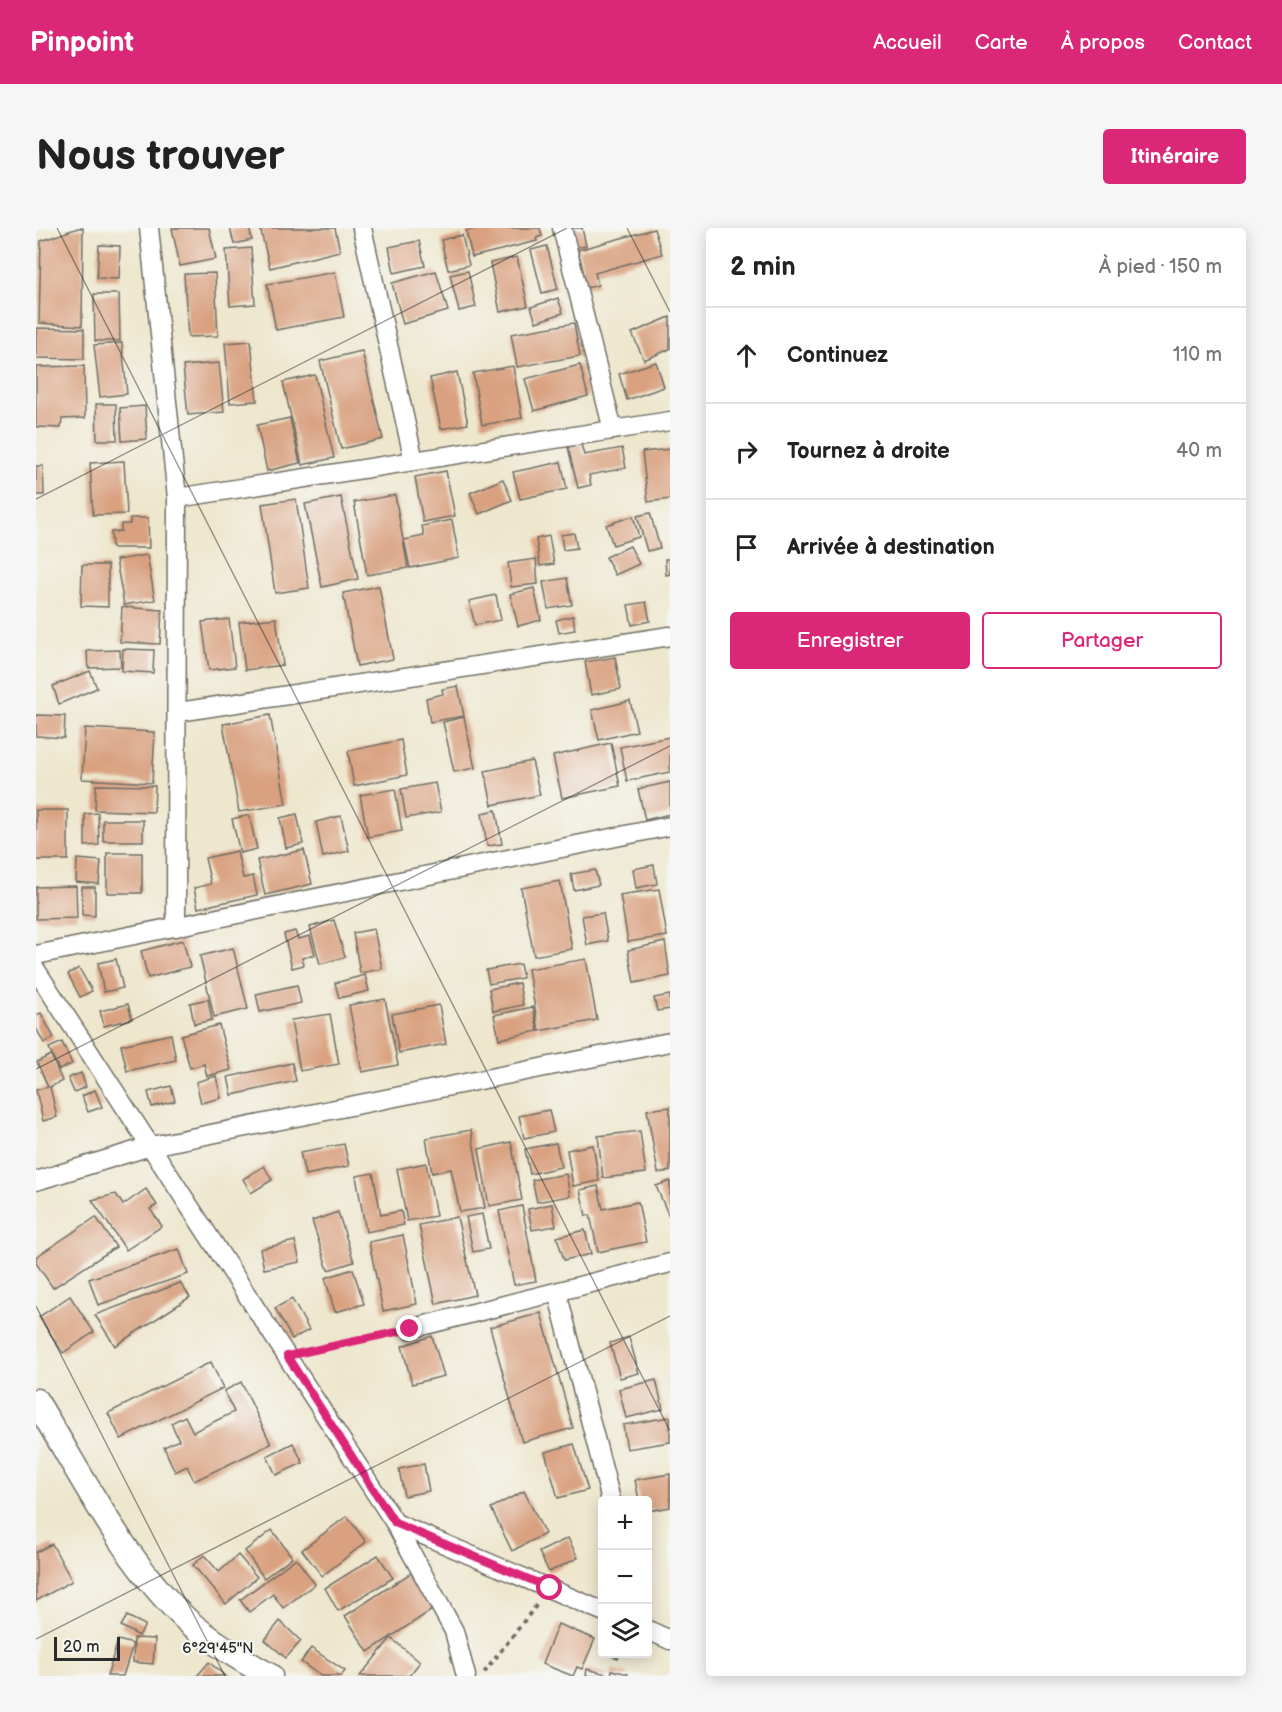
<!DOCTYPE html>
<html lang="fr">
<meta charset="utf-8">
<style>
:root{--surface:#fff;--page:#f6f6f6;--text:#222;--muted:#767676;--line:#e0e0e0;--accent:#db2777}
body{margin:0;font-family:"Balsamiq Sans",sans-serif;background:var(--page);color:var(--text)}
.controls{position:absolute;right:18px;bottom:18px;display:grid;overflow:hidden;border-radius:6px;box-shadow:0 3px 15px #0003}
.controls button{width:54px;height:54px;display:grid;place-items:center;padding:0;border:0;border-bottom:2px solid var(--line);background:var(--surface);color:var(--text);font:30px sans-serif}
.scale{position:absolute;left:18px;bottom:15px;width:66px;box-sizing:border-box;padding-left:6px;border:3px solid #2b2b2b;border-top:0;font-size:16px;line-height:21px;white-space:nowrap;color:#2b2b2b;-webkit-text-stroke:4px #f6f6f2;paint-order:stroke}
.stop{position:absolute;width:18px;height:18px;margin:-14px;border:4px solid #db2777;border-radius:50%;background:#fff}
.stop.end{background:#db2777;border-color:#fff;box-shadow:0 2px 6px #0008}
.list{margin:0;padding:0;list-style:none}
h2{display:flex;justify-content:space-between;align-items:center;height:78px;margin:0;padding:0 24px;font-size:26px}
h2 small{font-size:20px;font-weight:400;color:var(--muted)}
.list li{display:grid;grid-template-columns:39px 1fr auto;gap:18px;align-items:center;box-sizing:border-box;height:96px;padding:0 24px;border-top:2px solid var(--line)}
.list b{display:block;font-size:22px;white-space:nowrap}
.list em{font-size:20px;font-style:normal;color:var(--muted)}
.actions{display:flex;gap:12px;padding:18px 24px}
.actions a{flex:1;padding:14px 0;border:2px solid var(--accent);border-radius:6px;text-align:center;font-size:21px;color:var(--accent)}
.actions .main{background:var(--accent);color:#fff}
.icon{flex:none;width:33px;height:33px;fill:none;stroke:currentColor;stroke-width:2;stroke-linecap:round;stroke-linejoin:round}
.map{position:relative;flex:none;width:634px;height:1448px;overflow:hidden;border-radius:6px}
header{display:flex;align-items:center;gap:36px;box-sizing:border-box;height:84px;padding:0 30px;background:var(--accent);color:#fff}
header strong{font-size:28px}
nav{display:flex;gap:33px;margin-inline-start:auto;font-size:21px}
.intro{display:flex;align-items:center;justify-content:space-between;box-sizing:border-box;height:144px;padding:0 36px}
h1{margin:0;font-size:42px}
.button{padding:15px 27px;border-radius:6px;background:var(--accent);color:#fff;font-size:21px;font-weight:700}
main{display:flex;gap:36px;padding:0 36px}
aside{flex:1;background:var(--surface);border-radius:6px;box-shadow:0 3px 15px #0003}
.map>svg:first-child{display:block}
.building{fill:#d9a180}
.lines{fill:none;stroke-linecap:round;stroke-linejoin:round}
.minor-casing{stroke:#6f6d64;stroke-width:21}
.tertiary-casing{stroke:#6f6d64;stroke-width:27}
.path{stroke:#6f6d64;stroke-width:4;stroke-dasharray:4.5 4.5;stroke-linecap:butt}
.minor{stroke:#fff;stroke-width:18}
.tertiary{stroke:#fff;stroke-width:24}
.route{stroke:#db2777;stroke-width:8}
.ticks{fill:none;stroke:#2b2b2b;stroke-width:1.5;stroke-opacity:0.45}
.ticks-label{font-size:15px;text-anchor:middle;fill:#2b2b2b;stroke:#f6f6f2;stroke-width:4.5;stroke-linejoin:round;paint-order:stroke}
</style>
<header>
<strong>Pinpoint</strong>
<nav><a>Accueil</a><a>Carte</a><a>À propos</a><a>Contact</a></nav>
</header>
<div class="intro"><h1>Nous trouver</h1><a class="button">Itinéraire</a></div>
<main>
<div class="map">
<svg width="634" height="1448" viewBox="0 0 634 1448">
<rect width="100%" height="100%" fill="#f6f6f2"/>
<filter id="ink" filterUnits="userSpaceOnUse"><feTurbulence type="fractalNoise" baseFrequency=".0167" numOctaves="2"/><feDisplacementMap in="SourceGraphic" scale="12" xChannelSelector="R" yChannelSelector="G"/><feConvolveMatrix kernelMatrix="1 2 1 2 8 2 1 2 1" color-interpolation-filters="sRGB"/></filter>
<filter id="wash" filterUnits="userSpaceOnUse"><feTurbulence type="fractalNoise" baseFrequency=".008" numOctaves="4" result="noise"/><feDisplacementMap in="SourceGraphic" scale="24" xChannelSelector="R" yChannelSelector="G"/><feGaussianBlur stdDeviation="1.35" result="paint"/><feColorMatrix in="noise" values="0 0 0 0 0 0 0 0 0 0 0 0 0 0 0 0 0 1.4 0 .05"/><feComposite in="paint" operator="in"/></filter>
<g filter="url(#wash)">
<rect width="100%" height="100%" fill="#eee7ce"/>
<g id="blocks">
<!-- building -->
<g class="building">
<polygon points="42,0 47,0 46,98 3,95 5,13"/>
<polygon points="136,0 173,0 180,31 144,38"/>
<polygon points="194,0 213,0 216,12 198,16"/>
<polygon points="224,0 299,0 304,23 234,40"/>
<polygon points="443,0 504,0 506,8 500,10 501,13 436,29 430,3"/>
<polygon points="534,0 546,0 550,18 537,20"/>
<polygon points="618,1 626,26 559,45 562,57 551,60 542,22"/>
<polygon points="426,7 433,37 412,42 405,12"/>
<polygon points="383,13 389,38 358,45 353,19"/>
<polygon points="63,17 84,18 83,51 61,50"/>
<polygon points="511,18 522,61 506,65 495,22"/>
<polygon points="215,20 219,76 194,78 190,22"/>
<polygon points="481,29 492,78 464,84 454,35"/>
<polygon points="400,43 412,83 367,96 356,55"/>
<polygon points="432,43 440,79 423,83 414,47"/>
<polygon points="299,44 308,89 240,102 231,56"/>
<polygon points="179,45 182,108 152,109 148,46"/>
<polygon points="58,66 83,66 84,113 59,113"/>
<polygon points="522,70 527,85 500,94 495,79"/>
<polygon points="634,89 634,121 608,132 596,105"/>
<polygon points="538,95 544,128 481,139 475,106"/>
<polygon points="0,100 48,101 48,131 0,130"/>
<polygon points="215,113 221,173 194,175 189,115"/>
<polygon points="86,115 91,166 64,169 58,117"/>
<polygon points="326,123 347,211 305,221 284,133"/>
<polygon points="620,134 628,159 591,172 583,146"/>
<polygon points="183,135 188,184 152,187 147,138"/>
<polygon points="544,137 552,168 498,183 489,151"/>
<polygon points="48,138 49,190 26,191 25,200 0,199 0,139"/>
<polygon points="477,138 486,190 446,197 437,145"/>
<polygon points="421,144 432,196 405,201 394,150"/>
<polygon points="279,147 298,230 266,237 247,154"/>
<polygon points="60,176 80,176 81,212 61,212"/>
<polygon points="109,178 111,211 86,213 84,180"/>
<polygon points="254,190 264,235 231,243 221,197"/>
<polygon points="545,216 548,227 586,220 590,240 553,247 555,257 542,260 532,219"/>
<polygon points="634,221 634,271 612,274 606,224"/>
<polygon points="88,233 91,286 57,287 54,235"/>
<polygon points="525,234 531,261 484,271 477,244"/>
<polygon points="0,238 7,238 8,267 0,267"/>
<polygon points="410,243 419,288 387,294 379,249"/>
<polygon points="467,251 476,272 443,286 434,265"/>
<polygon points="359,267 372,340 331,347 318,274"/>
<polygon points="305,269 322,351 286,359 269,276"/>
<polygon points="260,271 273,360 239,365 226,276"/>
<polygon points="614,285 624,320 611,323 601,288"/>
<polygon points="597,288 603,309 577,317 570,297"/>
<polygon points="94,290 112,290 113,320 76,320 75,304 85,303 85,296 94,296"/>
<polygon points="416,292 423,330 374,340 368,312 388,308 386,298"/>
<polygon points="538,305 541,320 527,322 525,307"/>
<polygon points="513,308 518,336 504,338 500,311"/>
<polygon points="594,318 603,336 579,347 570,329"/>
<polygon points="111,327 119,372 88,377 80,332"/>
<polygon points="500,331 502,356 475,359 472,335"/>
<polygon points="629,331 634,331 634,346 630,347"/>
<polygon points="46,337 72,337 72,379 45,378"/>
<polygon points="531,350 536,377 512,381 507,354"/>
<polygon points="343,358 357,431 321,438 307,365"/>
<polygon points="498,360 505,392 482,398 474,366"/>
<polygon points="460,367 465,392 439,397 433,373"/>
<polygon points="610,374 614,393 596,397 592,377"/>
<polygon points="86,379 126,382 124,416 84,414"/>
<polygon points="537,388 539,402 523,405 520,392"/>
<polygon points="240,390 247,437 209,442 203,394"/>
<polygon points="193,391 199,439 173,442 166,394"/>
<polygon points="87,421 118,422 117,445 86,443"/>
<polygon points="84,422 85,439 52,440 51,423"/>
<polygon points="579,429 585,461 555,467 549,434"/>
<polygon points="54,443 61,460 23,476 17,458"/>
<polygon points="422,458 428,488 394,494 390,470 407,466 406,461"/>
<polygon points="594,473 601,503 563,512 556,482"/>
<polygon points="0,487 29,488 28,510 0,508"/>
<polygon points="234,487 250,576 203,584 187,496"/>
<polygon points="428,489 439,540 418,544 407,494"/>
<polygon points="49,500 119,504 116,555 46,551"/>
<polygon points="634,509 634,544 591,553 584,519"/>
<polygon points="365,512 371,547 318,558 312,523"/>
<polygon points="575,515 584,558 526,570 517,528"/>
<polygon points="496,533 504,567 456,577 449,543"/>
<polygon points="634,554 634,586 609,592 602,561"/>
<polygon points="399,555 405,584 370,590 365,561"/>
<polygon points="60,557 119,558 118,584 59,582"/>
<polygon points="359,561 366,603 332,609 324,567"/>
<rect x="0" y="582" width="32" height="50"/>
<polygon points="460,582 466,616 451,618 446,585"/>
<polygon points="62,585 63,617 49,618 49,586"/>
<polygon points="261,586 267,616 250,620 244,590"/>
<polygon points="213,587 221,621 204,625 196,591"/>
<polygon points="305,588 313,623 287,629 280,594"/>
<rect x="67" y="592" width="40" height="21"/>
<polygon points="268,622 276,656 229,667 221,632"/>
<polygon points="201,623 207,650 217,648 221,667 162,680 158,660 175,656 169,630"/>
<rect x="71" y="625" width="35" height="40"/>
<polygon points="41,631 65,633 63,656 40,654"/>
<polygon points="618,637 621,656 600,660 597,641"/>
<polygon points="559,642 563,657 538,662 535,646"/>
<polygon points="524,653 536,721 498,728 485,660"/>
<polygon points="40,658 41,690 0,691 0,659"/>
<polygon points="46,659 59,659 59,688 46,687"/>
<polygon points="623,661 631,708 592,714 584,667"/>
<polygon points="567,685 572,713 551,717 546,688"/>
<polygon points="298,692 309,729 284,736 274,699"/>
<polygon points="338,701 346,741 324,745 317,705"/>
<polygon points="259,703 262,711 274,708 279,727 266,730 268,737 256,740 248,706"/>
<polygon points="147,712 154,739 112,750 105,723"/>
<polygon points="629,714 634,748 598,755 592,722"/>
<polygon points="197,720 212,781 178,789 164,728"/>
<polygon points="80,731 87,760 68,764 62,735"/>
<polygon points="550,731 561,792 503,803 492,741"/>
<polygon points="484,736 487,750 453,756 450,742"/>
<polygon points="43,740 56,763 44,769 32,746"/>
<polygon points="329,747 333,763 303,770 299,755"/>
<polygon points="483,755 487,777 457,783 453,761"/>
<polygon points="261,757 265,775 224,784 220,766"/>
<polygon points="634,767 634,781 621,783 618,770"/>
<polygon points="172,771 176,792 158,796 154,775"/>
<polygon points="349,771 362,837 326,844 313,777"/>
<polygon points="92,776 96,791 68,798 64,783"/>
<polygon points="403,777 410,816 363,825 356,786"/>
<polygon points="497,779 502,803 463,811 458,787"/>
<polygon points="5,785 18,810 8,815 0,800 0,787"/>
<polygon points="294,786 303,836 264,843 255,792"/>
<polygon points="183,797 195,842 171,848 168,836 154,840 145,807"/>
<polygon points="135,806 140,832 91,843 85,817"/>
<polygon points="26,814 36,836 23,842 13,820"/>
<polygon points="15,827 26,853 14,859 21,889 7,893 0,862 12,859 1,834"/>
<polygon points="256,835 260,853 196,867 192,849"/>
<polygon points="45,845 50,859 38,864 32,850"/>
<polygon points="180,848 185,870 165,875 160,854"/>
<polygon points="135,858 139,873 116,879 112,864"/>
<polygon points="59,862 66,879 52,884 46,868"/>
<polygon points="634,879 634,943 622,945 611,882"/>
<polygon points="513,882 518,904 488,910 483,888"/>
<polygon points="435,902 449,980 424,984 415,941 396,945 390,910"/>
<polygon points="604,903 610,945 567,950 562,908"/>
<polygon points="475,914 486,972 453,978 443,921"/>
<polygon points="520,915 525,939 494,946 489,921"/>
<polygon points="308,916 313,938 269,947 264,924"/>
<polygon points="557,917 563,953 537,958 531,922"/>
<polygon points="390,935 400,988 371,993 361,941"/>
<polygon points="228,938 236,952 215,965 207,951"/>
<polygon points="337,945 345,987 365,983 368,997 330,1004 320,948"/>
<polygon points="530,946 534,968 501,974 496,952"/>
<polygon points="634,953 634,991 620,958"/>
<polygon points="562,958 567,981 602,974 610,1014 562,1024 554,987 550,988 544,962"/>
<polygon points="110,961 121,977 114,981 126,998 90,1022 56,972 80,966 87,977"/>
<polygon points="516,976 520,998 496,1002 492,981"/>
<polygon points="486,978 500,1053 478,1057 463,983"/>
<polygon points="302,984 318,1034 292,1042 276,993"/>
<polygon points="446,986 453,1021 437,1024 430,989"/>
<polygon points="60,989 80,1019 17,1060 0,1035 0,1029"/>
<polygon points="421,989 439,1067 400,1076 383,997"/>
<polygon points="549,1002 555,1026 528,1032 521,1009"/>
<polygon points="367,1007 381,1076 347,1083 333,1014"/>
<polygon points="259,1013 264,1034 228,1041 224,1021"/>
<polygon points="143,1021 152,1046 62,1077 53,1051"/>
<polygon points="317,1041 328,1076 299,1084 289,1050"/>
<polygon points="144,1055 154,1069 79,1118 59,1087"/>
<polygon points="34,1068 58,1104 27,1125 3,1089"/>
<polygon points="256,1071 273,1102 256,1111 239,1080"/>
<polygon points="505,1085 537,1200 486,1214 454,1099"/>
<polygon points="396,1108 408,1148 376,1156 366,1118"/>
<polygon points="593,1109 603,1145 584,1150 574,1115"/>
<polygon points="175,1134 187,1160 85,1211 72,1185"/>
<polygon points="620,1152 627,1181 590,1190 583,1161"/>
<polygon points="205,1154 235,1216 158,1253 151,1238 139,1244 128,1219 143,1212 135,1195 149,1188 157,1204 198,1184 188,1163"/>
<polygon points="634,1189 634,1214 591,1221 587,1197"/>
<polygon points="257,1215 267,1235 240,1247 231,1228"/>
<polygon points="538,1216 552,1262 522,1270 509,1224"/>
<polygon points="388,1236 393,1263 368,1268 363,1241"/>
<polygon points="634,1246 634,1279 612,1283 612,1272 603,1272 599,1252"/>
<polygon points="488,1263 509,1306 476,1323 455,1280"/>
<polygon points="311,1288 330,1314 286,1348 266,1322"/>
<polygon points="236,1302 256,1329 228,1350 209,1323"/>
<polygon points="532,1310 542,1330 513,1344 503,1324"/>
<polygon points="16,1316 36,1353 0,1373 0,1324"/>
<polygon points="168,1327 183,1344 202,1327 221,1349 190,1376 157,1337"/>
<polygon points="342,1327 357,1350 302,1383 289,1360"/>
<polygon points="260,1330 279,1356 247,1380 237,1366 213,1384 204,1372"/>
<polygon points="376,1344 399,1380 332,1424 309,1388"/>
<polygon points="91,1388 109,1397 103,1408 85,1398"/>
<polygon points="244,1393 265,1413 250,1430 229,1412"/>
<polygon points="522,1396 559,1411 546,1441 541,1439 537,1448 506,1436"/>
<polygon points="98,1410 119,1411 117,1436 97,1434"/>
<polygon points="355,1410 384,1434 373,1448 324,1448"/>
<polygon points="82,1412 97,1416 87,1448 71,1448"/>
<polygon points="275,1420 309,1443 305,1448 285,1448 265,1434"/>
<polygon points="570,1426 584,1426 582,1430"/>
<polygon points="173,1434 189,1448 161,1448"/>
<polygon points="551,1441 574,1447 574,1448 550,1448"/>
<polygon points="576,1442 592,1446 591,1448 575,1448"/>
</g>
</g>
</g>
<g filter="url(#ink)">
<use href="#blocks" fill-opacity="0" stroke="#6f6d64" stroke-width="1.5"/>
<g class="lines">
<defs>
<g id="minor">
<polyline points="113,0 141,270 140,699"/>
<polyline points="326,0 378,233"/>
<polyline points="526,0 577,202"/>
<polyline points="141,270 634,193"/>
<polyline points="143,484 634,408"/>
<polyline points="0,727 634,598"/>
<polyline points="0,742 359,1295 418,1403 430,1448"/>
<polyline points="0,953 115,918 634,814"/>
<polyline points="521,1064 575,1272"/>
<polyline points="374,1101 634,1035"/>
<polyline points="359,1295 566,1383"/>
<polyline points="612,1402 634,1412"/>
</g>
<path id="tertiary" d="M0,1173C46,1247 88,1335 154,1395C179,1416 206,1432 234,1448"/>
</defs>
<!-- minor casing -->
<use href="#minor" class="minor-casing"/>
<!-- tertiary casing -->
<use href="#tertiary" class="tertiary-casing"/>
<!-- path -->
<g class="path">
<polyline points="269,1124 356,1105"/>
<polyline points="448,1445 502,1375"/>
</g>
<!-- minor -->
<use href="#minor" class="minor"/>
<!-- tertiary -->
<use href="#tertiary" class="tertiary"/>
</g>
</g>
<g class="lines" filter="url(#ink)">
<!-- route -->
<polyline class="route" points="374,1101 251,1128 359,1295 514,1360"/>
</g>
<!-- ticks -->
<path class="ticks" d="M21,0L634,1203M591,0L634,84M0,271L531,0M0,841L634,518M0,1078L189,1448M0,1411L634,1088"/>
<g class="ticks-label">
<text x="182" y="1425">6°29'45"N</text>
</g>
</svg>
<div class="controls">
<button>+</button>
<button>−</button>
<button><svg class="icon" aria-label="layers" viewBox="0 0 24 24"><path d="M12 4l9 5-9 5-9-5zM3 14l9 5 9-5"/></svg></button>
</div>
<div class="scale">20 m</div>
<div class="stop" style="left:514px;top:1360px"></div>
<div class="stop end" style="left:374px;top:1101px"></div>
</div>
<aside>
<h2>2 min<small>À pied · 150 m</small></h2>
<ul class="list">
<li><svg class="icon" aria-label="ahead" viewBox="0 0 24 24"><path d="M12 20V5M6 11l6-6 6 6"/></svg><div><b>Continuez</b></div><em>110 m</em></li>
<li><svg class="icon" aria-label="right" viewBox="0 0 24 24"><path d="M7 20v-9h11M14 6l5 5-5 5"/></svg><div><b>Tournez à droite</b></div><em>40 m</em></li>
<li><svg class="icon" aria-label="arrive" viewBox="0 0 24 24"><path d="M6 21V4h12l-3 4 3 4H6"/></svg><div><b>Arrivée à destination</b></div></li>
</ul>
<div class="actions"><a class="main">Enregistrer</a><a>Partager</a></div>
</aside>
</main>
